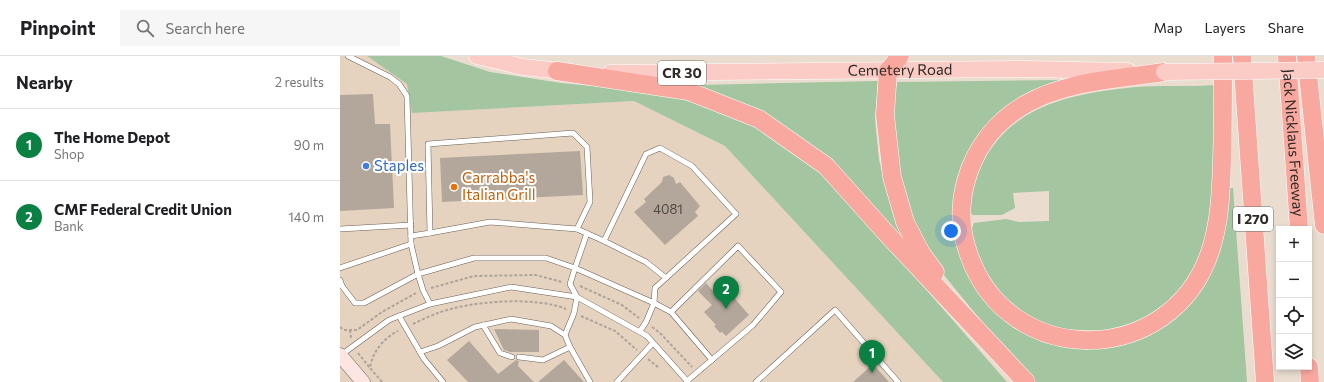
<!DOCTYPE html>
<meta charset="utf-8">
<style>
:root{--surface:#fff;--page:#f6f6f6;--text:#202124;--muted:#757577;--line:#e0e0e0;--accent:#0b8043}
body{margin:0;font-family:Commissioner,sans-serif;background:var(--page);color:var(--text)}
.controls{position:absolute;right:12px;bottom:12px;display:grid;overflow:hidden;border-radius:0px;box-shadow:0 2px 6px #0003}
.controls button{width:36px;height:36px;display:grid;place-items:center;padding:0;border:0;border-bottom:1px solid var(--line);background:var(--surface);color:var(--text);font:20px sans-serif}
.you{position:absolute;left:611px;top:175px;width:14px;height:14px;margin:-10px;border:3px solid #fff;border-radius:50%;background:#1a73e8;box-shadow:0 0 0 6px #1a73e833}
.badge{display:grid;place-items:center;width:26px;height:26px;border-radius:50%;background:var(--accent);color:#fff;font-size:13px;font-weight:700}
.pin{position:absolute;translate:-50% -33px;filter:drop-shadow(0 1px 2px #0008)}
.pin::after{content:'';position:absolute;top:21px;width:14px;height:12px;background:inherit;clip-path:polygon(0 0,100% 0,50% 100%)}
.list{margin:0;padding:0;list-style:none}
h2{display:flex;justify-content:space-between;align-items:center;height:52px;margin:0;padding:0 16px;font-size:17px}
h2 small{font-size:13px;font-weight:400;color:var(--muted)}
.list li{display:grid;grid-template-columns:26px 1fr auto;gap:12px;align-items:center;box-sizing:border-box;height:72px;padding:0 16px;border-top:1px solid var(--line)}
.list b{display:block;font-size:15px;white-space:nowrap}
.list p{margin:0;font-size:13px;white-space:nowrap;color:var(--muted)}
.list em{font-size:13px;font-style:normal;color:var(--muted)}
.icon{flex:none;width:22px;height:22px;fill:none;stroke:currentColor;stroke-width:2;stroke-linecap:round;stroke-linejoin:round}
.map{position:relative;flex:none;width:984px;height:326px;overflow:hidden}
header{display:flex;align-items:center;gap:24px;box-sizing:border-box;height:56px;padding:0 20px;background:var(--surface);border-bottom:1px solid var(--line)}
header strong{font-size:19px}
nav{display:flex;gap:22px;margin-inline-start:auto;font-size:14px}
.search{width:280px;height:36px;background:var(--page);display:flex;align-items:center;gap:10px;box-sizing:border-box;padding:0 14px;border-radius:0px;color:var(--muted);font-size:15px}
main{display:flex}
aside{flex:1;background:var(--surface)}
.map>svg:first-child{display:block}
.built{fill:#e5d3c0}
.green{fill:#a3c5a0}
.building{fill:#b3a79b}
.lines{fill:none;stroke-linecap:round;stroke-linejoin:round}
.lane-casing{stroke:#6a5f54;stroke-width:6}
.secondary-casing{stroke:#6a5f54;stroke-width:15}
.primary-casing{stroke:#fff;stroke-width:17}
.highway-casing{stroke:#fff;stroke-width:19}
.path{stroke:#ada399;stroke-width:2;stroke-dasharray:3 2;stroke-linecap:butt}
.lane{stroke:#fff;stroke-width:5}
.secondary{stroke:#fde5e2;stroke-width:14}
.primary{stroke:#fbcbc5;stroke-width:16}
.highway{stroke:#f9a89f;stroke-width:18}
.primary-bridge-casing{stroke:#fff;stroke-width:17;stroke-linecap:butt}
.primary-bridge{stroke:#fbcbc5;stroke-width:16}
.shop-dot{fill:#3f7fe0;stroke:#fff;stroke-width:1.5}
.food-dot{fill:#e8710a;stroke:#fff;stroke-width:1.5}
.labels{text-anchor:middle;stroke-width:4;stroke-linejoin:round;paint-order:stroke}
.number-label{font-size:13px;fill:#504942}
.shield{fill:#fff;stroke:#6d6a66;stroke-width:1}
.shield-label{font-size:14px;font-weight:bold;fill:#2f2a25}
.street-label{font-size:15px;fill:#2f2a25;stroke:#fff}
.shop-label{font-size:15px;fill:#366cbe;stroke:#fff;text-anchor:start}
.food-label{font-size:15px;fill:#c56008;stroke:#fff;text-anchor:start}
</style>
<header>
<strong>Pinpoint</strong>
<div class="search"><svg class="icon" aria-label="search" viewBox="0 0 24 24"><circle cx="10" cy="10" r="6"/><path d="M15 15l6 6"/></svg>Search here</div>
<nav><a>Map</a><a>Layers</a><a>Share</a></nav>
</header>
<main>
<aside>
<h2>Nearby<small>2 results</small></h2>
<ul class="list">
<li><span class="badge">1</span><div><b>The Home Depot</b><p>Shop</p></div><em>90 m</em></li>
<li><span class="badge">2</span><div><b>CMF Federal Credit Union</b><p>Bank</p></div><em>140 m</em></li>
</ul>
</aside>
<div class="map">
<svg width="984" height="326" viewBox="0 0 984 326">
<rect width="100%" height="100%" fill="#eaddd0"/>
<!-- built -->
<polygon class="built" points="0,0 27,0 67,28 72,57 294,45 385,90 603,326 0,326"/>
<!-- green -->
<g class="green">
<polygon points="27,0 101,0 150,16 221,27 326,37 374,51 426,76 467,105 505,141 667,326 603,326 385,90 294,45 72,57 67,28"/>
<polygon points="720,24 722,28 687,41 617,137 643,240 739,291 849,246 887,132 893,132 907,326 694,326 643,267 590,202 558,128 552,57 557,26"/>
<polygon points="538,25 535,63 539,104 552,153 575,198 484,104 359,32 360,29"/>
<path d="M876,29L874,112L868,170L862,197L850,224L830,248L801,266L764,275L721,273L697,265L669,248L653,230L640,208L631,175L634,167L666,163L679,166L709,165V135L673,137L675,152L662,159H632C631,156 630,153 629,150C628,141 637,116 642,107C673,47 736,37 797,31C823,29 850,31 876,29Z"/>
</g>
<!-- building -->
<g class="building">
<polygon points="33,38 35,68 50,68 54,152 0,155 0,39"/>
<polygon points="240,95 243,139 102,146 100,102"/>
<polygon points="329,119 334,122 336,128 340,126 360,150 355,156 358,160 325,189 294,156 306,146 304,143 322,126 323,121"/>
<polygon points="366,227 380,243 388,235 409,259 386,280 382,276 380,277 374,270 376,269 364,256 372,249 358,235"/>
<polygon points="154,273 199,274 199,296 170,296 164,294"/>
<polygon points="129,285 158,318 176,304 179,305 178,310 194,326 128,326 107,304"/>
<polygon points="224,304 244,326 198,326"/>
<polygon points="533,308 549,326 513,326"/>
</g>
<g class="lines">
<defs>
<g id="lane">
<polyline points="8,0 50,21 59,28 67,40 71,188 78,218 83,234 90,248"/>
<polyline points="0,173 71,169"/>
<polyline points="90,177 150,166 237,173"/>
<polyline points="71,180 90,177 88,88 233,77 247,91 250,146 237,173 264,185 306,98 320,92 352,110 396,158 315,232 314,247 235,212 247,177"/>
<polyline points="264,185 306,206 326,222"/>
<polyline points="0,212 71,188"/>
<polyline points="0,224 2,230 15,247 24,247 78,218 134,202 206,202 235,212 230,228 237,241 234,257 225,279 211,270 171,263 135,271 98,290 80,296"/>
<polyline points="331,256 372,304"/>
<polyline points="59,260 84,303 103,326"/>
<polyline points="143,269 160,297 172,301"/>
<polyline points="300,275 306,266 314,247 331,256 398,190 441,236 413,269 347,325"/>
<polyline points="225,279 230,291 250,326"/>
<polyline points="1,299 49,264 59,260 90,248 171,231 237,241 307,280 348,326"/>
<polyline points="179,301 203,304 230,291"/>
<polyline points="277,326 313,287"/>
<polyline points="416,326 495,254 558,326"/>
</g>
<polyline id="secondary" points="0,299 23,326"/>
<g id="primary">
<polyline points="137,0 183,11 229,16"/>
<path id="s1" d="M270,17L684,13L788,15"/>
</g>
<g id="highway">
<polyline points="560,0 548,15 545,59 552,121 565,166 581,197 595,216"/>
<polyline points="902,0 925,326"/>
<path id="s2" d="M947,0L959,173"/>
<polyline points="966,0 984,169"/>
<polyline points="217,15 348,35 419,63 486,110 546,177 686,326"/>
<path d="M824,16C779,23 726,25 686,48C656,65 635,92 626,125C619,150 620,175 629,199C669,314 831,312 870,196C880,166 881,135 882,105C883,70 883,35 883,0"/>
<polyline points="969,311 970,326"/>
</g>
</defs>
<!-- lane casing -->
<use href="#lane" class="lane-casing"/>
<!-- secondary casing -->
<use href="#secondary" class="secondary-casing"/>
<!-- primary casing -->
<use href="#primary" class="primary-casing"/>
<!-- highway casing -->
<use href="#highway" class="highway-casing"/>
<!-- path -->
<g class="path">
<polyline points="240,230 282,249 299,262"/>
<polyline points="91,232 134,220 196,219 222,226"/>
<polyline points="241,260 275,275 297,294"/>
<path d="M73,268C81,264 90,260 98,257C129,245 196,240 226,253"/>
<polyline points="0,271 4,274 17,274 42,256 76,237"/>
<polyline points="312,271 320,277 352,311"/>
<polyline points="10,274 11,282"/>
<polyline points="18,297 30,312"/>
<polyline points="308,303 319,312"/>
<path d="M42,326L30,312C32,296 44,282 58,275"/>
</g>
<!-- lane -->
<use href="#lane" class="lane"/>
<!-- secondary -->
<use href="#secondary" class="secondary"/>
<!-- primary -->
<use href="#primary" class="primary"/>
<!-- highway -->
<use href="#highway" class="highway"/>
<defs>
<polyline id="primary-bridge" points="824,16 984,14"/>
</defs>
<!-- primary-bridge casing -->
<use href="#primary-bridge" class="primary-bridge-casing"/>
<!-- primary-bridge -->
<use href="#primary-bridge" class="primary-bridge"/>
</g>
<!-- markers -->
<circle class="shop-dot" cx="26" cy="110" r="4"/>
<circle class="food-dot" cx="114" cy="131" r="4"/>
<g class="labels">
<!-- number labels -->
<g class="number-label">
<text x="328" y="158">4081</text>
</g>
<!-- shield labels -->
<g class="shield">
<rect x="318" y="5" width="48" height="24" rx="3"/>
<rect x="893" y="151" width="40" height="24" rx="3"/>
</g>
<g class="shield-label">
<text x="342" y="22">CR 30</text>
<text x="913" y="168">I 270</text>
</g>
<!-- street labels -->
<g class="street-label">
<text dy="5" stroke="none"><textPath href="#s1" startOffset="290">Cemetery Road</textPath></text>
<text dy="5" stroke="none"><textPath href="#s2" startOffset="87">Jack Nicklaus Freeway</textPath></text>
</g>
<!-- shop labels -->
<g class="shop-label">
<text x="34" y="115">Staples</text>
</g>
<!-- food labels -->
<g class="food-label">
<text x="122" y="127">Carrabba's<tspan x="122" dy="17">Italian Grill</tspan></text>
</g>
</g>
</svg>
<div class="controls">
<button>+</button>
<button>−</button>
<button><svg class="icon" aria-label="locate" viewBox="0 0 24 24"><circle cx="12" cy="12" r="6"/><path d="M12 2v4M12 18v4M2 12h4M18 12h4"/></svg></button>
<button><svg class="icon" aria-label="layers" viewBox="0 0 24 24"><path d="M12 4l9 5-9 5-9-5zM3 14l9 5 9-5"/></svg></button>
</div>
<div class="you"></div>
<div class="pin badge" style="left:532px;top:317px">1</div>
<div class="pin badge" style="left:386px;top:253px">2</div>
</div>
</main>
